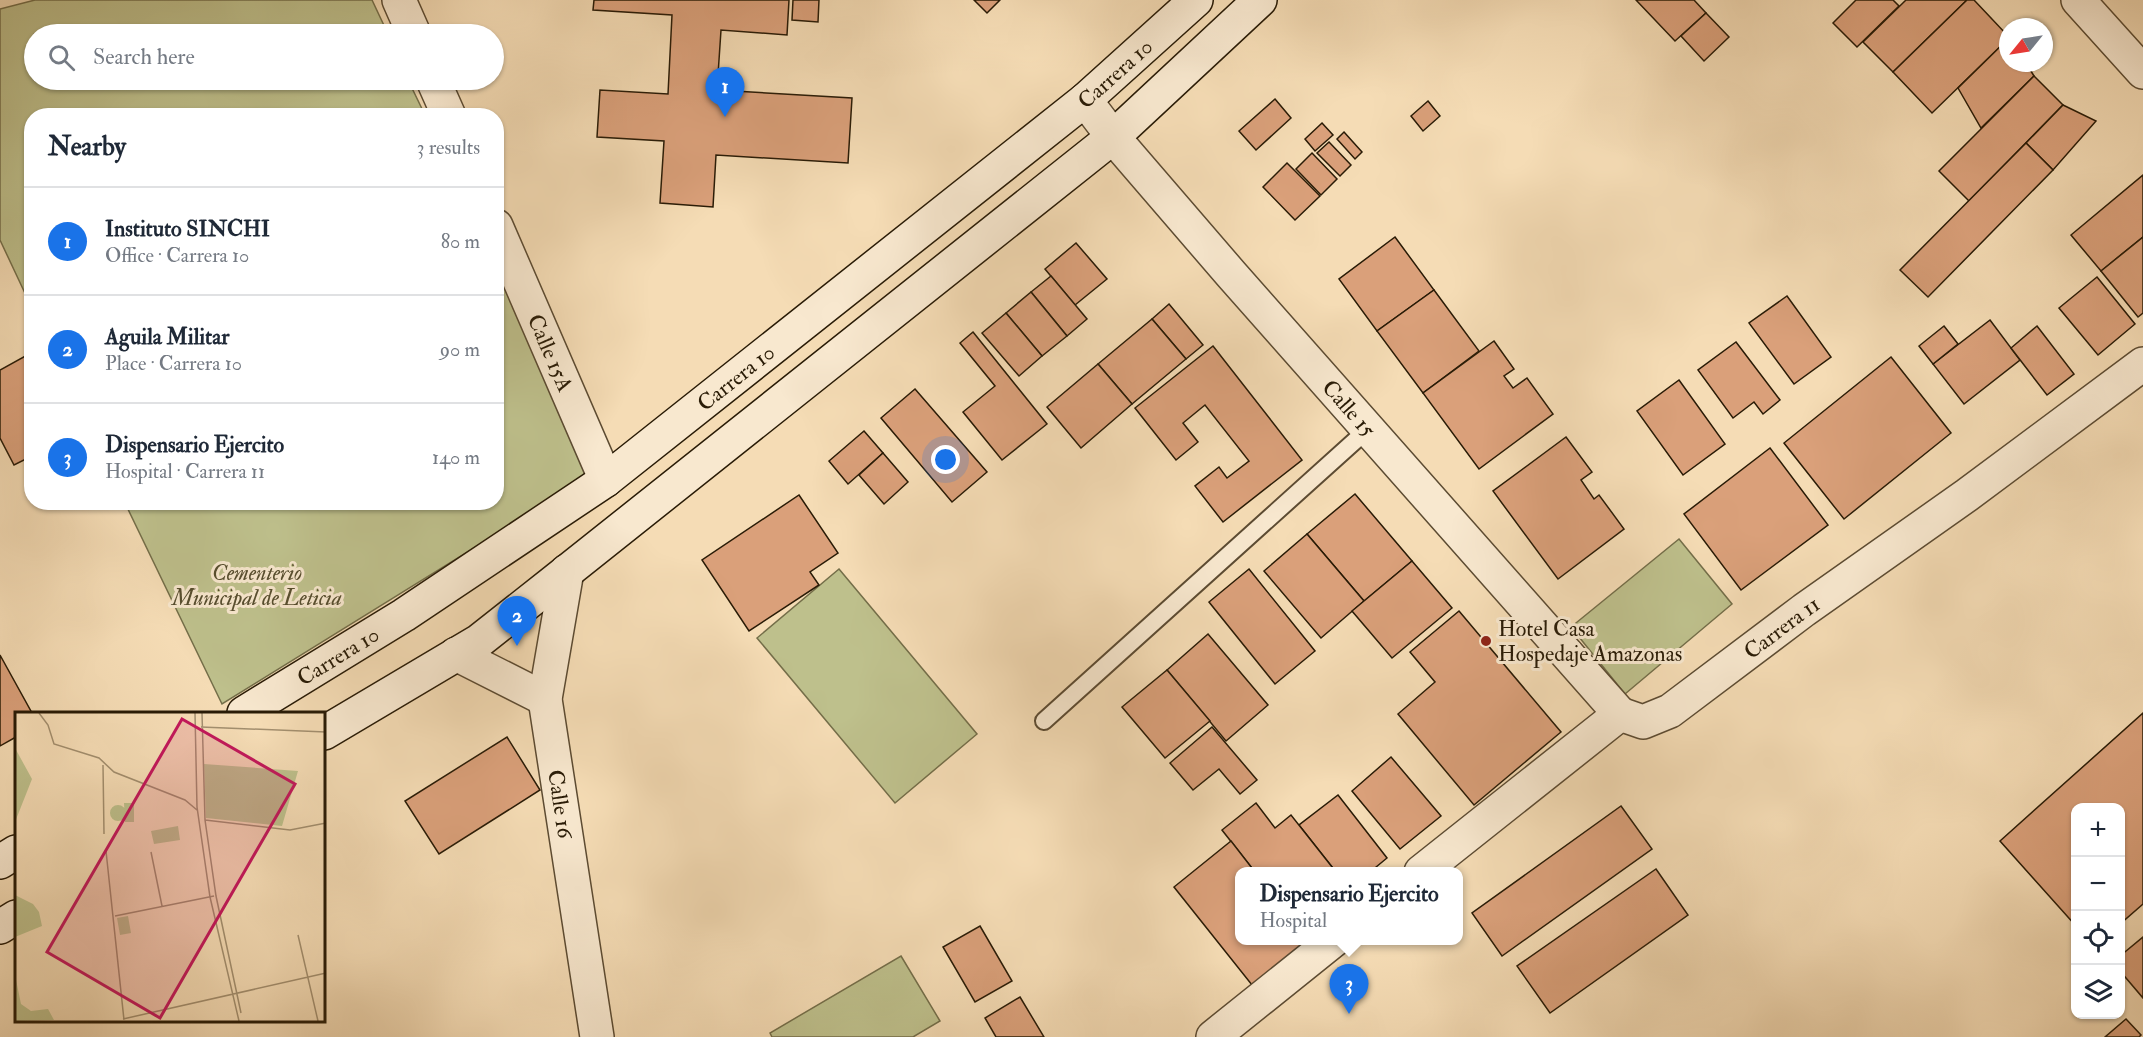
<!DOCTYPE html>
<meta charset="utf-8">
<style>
:root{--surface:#fff;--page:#f2f2f3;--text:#1f2937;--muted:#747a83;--line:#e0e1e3;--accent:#1a73e8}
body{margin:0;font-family:"IM FELL Double Pica",serif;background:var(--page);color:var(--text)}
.controls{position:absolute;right:18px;bottom:18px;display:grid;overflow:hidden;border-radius:12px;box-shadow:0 2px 4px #0004}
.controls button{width:54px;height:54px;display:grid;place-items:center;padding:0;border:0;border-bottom:2px solid var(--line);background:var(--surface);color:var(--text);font:30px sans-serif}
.compass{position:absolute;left:1999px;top:18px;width:54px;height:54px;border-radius:50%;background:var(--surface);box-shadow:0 2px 4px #0004;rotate:240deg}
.you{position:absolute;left:946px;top:460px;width:21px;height:21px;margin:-15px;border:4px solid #fff;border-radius:50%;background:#1a73e8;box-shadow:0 0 0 9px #1a73e833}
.badge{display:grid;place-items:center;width:39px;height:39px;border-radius:50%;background:var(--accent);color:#fff;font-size:20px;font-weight:700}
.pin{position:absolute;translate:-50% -50px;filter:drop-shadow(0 2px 3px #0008)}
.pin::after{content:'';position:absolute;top:32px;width:21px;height:18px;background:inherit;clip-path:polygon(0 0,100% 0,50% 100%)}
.popup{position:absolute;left:1235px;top:867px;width:228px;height:78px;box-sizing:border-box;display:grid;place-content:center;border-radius:12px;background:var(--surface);filter:drop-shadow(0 2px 4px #0005);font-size:20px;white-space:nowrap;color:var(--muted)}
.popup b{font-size:22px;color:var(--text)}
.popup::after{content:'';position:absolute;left:50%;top:100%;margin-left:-12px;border:12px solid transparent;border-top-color:var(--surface)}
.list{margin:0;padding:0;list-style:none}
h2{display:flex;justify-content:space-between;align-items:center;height:78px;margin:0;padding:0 24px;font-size:26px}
h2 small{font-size:20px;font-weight:400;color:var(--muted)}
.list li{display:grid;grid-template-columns:39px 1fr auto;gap:18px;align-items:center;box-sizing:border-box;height:108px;padding:0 24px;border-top:2px solid var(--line)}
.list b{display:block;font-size:22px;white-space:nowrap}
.list p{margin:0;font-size:20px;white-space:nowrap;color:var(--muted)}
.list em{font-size:20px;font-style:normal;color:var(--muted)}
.icon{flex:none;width:33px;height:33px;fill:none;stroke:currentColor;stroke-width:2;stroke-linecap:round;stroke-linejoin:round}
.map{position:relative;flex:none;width:2143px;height:1037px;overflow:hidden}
.search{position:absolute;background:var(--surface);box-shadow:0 2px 4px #0004;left:24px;top:24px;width:480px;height:66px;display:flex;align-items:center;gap:15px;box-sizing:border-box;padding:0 21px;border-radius:33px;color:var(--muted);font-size:22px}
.panel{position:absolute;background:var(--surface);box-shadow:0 2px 4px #0004;left:24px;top:108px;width:480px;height:402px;border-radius:24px}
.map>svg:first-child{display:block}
.green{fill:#bec08c;stroke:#746e49;stroke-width:1.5}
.building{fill:#daa07a;stroke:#291b06;stroke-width:1.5}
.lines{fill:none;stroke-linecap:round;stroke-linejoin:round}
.service-casing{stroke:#5c4b32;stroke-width:20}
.minor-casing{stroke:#5c4b32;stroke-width:36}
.secondary-casing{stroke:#291b06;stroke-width:36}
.service{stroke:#f8e8cf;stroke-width:16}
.minor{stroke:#f8e8cf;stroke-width:33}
.secondary{stroke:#f8e8cf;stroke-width:33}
.poi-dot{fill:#8f2418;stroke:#f8e8cf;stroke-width:2}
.labels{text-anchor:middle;stroke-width:6;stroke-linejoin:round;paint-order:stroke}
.street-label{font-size:22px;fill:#291b06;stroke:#f8e8cf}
.park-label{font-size:22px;font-style:italic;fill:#564d2e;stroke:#f8e8cf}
.poi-label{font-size:22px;fill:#291b06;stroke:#f8e8cf;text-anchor:start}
.inset-road{fill:none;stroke:#a38f6f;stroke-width:1.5}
.view{fill:#c2185b;fill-opacity:0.15;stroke:#c2185b;stroke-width:3}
.inset-edge{fill:none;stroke:#291b06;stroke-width:3}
</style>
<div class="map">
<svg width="2143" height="1037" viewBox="0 0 2143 1037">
<rect width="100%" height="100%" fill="#f5dcb5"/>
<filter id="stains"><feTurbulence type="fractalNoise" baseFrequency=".00333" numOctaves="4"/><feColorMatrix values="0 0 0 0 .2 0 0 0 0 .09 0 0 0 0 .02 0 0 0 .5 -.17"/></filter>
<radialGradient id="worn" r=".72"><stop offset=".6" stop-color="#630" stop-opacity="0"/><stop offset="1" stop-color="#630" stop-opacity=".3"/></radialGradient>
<!-- green -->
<g class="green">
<polygon points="35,0 372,0 388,34 34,34 34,80 408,80 425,115 32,116 31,306 0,240 0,9"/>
<polygon points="497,271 590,476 222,704 125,503 496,502"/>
<polygon points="1679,539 1732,604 1625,694 1571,627"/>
<polygon points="839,569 977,734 895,803 757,638"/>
<polygon points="901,956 940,1021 913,1037 772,1037 770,1033"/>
</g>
<!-- building -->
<g class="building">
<polygon points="594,0 789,0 787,35 721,30 717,90 852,98 848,163 716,155 713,207 660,203 664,141 597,137 600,90 668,94 672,15 593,10"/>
<polygon points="793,0 819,0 818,22 792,20"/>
<polygon points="974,0 1000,0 987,13"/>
<polygon points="1636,0 1694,0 1706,13 1675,41"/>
<polygon points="1856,0 1893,0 1899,6 1857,47 1833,23"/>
<polygon points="1906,0 1967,0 1893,72 1863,42"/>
<polygon points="1967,0 1974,0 2008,36 2008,39 1932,113 1893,72"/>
<polygon points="1706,13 1729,37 1704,61 1681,36"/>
<polygon points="2008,39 2008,63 2026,63 2034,76 1981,128 1958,88"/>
<polygon points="2034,76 2063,105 1969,201 1939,171"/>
<polygon points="1275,99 1291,118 1256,150 1239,131"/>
<polygon points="1428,101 1440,116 1423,131 1411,116"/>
<polygon points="2063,105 2096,121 2053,170 2026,143"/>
<polygon points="1322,123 1333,135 1315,151 1305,139"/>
<polygon points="1344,132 1362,152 1355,159 1337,139"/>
<polygon points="1329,142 1351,165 1340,176 1317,153"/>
<polygon points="2026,143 2053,170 1928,297 1900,270"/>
<polygon points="1312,153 1337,179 1321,195 1296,169"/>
<polygon points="1287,163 1320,196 1295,220 1263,187"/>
<polygon points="2143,175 2143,237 2101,271 2071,235"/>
<polygon points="1395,237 1434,290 1377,331 1339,279"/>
<polygon points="2143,237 2143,313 2138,317 2101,271"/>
<polygon points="1076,243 1107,279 1075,305 1045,269"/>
<polygon points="1051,276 1087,319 1067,336 1031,292"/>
<polygon points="2097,277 2135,324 2098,355 2059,308"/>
<polygon points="1434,290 1479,351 1423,393 1377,331"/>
<polygon points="1031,292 1067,336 1042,356 1006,313"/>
<polygon points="1787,296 1831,357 1794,384 1749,323"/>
<polygon points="1169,304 1203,345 1186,359 1152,319"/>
<polygon points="1006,313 1042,356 1019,376 982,333"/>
<polygon points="1152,319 1186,359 1132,404 1098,364"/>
<polygon points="1990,320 2020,360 1964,404 1933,364"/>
<polygon points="1944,326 1958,344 1933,364 1919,346"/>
<polygon points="2037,326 2074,374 2047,395 2011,348"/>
<polygon points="973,332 1047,424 1002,460 963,412 995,386 960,343"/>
<polygon points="1494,341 1514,369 1504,376 1513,388 1527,378 1553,414 1479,469 1423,393"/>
<polygon points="1736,342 1780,400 1763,414 1754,402 1733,418 1698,370"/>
<polygon points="1213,346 1302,460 1223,522 1195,486 1219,467 1227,478 1249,461 1205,405 1183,423 1198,442 1176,460 1135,408"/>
<polygon points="29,354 32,359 32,456 14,465 0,438 0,370"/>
<polygon points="1891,357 1951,433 1844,519 1784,443"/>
<polygon points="1098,364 1132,404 1081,448 1047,407"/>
<polygon points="1679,380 1725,444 1683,475 1637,411"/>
<polygon points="915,389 987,472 952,502 881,418"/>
<polygon points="864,431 883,453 848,484 829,461"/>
<polygon points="1566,437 1592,472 1581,480 1594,499 1599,495 1624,529 1558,579 1493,491"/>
<polygon points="1770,448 1828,525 1741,590 1684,514"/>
<polygon points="883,453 908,482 884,504 859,475"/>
<polygon points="1355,494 1412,561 1364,601 1307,534"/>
<polygon points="799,495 838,553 810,572 819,585 749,631 702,560"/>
<polygon points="1307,534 1364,601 1321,638 1264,571"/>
<polygon points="1412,561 1452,608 1392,658 1352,611"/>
<polygon points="1249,569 1315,651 1275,684 1209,602"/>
<polygon points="1459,611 1561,732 1474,805 1398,714 1435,682 1410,652"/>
<polygon points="1208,634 1268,705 1226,741 1167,670"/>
<polygon points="0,655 32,713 16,713 16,737 0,746"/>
<polygon points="1167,670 1210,721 1165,758 1122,707"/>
<polygon points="2143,713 2143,904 2120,924 2120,808 2076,808 2076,926 2000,841"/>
<polygon points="1212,727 1257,780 1240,794 1219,769 1193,790 1170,763"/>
<polygon points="507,737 540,790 439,854 405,801"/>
<polygon points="1391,757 1441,816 1400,849 1352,791"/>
<polygon points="1338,795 1387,858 1370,872 1336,872 1299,825"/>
<polygon points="1256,803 1275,828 1291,815 1336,872 1255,872 1222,830"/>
<polygon points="1621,806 1652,849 1502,956 1472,913"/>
<polygon points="1231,841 1255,872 1240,872 1240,940 1308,940 1252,985 1174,887"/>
<polygon points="1656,869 1688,915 1550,1013 1517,966"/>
<polygon points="980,926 1012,981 975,1002 943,947"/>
<polygon points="2143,937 2143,998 2120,971 2120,956"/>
<polygon points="1020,997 1044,1037 996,1037 985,1018"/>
<polygon points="2126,1019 2141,1035 2139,1037 2105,1037"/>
</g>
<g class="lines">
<defs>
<polyline id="service" points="1044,721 1367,430"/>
<g id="minor">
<polyline points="399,0 414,34"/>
<polyline points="2078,0 2143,72"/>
<polyline points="433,80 449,116"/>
<path id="s1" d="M1085,100L1113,137L1231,274L1620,714"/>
<path id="s2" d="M496,226L606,480"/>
<path id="s3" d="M567,571L545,699L597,1037"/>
<polyline points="456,654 545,699"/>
<path id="s4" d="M1421,872L1620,714L1643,722L1670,711L1804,610L1967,495L2143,364"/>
<polyline points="1213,1037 1334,940"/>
</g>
<g id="secondary">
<path id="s5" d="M244,713L404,615L606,480L1085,100L1196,0"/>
<polyline points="324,733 479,641 550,585 1113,137 1260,0"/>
<polyline points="0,862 16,852"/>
<polyline points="0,927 16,917"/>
</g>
</defs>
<!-- service casing -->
<use href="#service" class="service-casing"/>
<!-- minor casing -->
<use href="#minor" class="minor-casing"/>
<!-- secondary casing -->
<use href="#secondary" class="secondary-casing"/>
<!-- service -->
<use href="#service" class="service"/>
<!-- minor -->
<use href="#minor" class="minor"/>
<!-- secondary -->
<use href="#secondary" class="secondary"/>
</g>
<!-- markers -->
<circle class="poi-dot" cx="1486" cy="641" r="6"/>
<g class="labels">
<!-- street labels -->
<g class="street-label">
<text dy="8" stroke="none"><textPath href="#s5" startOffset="1082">Carrera 10</textPath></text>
<text dy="8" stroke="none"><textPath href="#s2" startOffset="138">Calle 15A</textPath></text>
<text dy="8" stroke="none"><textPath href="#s5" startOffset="596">Carrera 10</textPath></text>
<text dy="8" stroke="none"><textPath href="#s1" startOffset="406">Calle 15</textPath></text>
<text dy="8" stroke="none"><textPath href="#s4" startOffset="447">Carrera 11</textPath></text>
<text dy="8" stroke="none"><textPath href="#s5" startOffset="110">Carrera 10</textPath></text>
<text dy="8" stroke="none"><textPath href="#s3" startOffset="236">Calle 16</textPath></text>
</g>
<!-- park labels -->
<g class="park-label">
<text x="257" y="580">Cementerio<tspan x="257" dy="25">Municipal de Leticia</tspan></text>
</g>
<!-- poi labels -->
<g class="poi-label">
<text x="1498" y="636">Hotel Casa<tspan x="1498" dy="25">Hospedaje Amazonas</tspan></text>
</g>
</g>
<!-- overview -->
<g transform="translate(15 712)">
<rect width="310" height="310" fill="#f5dcb5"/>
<path d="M0,36L17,67L0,110ZM189,52L283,59L267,114L191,106ZM109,91H119V110H110ZM95 101a8 8 0 1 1 16 0a8 8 0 1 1-16 0ZM163,114L165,128L139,132L136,119ZM0,183L18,192L24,200L27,214L0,225ZM113,204L116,221L105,223L102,206ZM0,263L6,292L16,299L33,297L39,308L0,309Z" fill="#bec08c"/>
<path class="inset-road" d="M24,1L33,13L39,32L84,46L99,60L170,88L182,98M180,1L182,95L195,185L224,309M187,1L190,108L201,184L226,301M186,15L311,20M88,53L89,122M190,108L275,118L311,111M91,139L109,308M136,140L147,194M100,204L199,184M283,223L303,309M108,307L311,261"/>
<path class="view" d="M167,7L280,72L145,306L32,240Z"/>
<rect width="310" height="310" class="inset-edge"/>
</g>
<rect width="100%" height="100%" filter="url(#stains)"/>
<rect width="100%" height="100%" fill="url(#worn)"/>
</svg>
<div class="controls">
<button>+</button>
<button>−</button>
<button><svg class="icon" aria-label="locate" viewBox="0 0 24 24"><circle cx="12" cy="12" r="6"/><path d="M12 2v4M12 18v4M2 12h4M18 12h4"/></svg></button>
<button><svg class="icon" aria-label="layers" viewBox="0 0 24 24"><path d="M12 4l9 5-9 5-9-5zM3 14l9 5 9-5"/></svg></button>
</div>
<svg class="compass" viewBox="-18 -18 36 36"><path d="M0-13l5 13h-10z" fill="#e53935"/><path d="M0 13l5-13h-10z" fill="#747a83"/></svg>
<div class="you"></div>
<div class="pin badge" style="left:725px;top:117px">1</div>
<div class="pin badge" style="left:517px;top:646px">2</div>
<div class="pin badge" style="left:1349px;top:1014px">3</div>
<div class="popup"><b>Dispensario Ejercito</b>Hospital</div>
<div class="search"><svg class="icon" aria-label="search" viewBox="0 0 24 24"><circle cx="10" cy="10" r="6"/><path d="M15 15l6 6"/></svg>Search here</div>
<section class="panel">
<h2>Nearby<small>3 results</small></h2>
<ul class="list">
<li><span class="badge">1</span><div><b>Instituto SINCHI</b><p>Office · Carrera 10</p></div><em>80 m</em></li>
<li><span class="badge">2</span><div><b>Aguila Militar</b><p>Place · Carrera 10</p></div><em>90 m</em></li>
<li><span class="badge">3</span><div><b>Dispensario Ejercito</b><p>Hospital · Carrera 11</p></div><em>140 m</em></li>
</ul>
</section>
</div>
